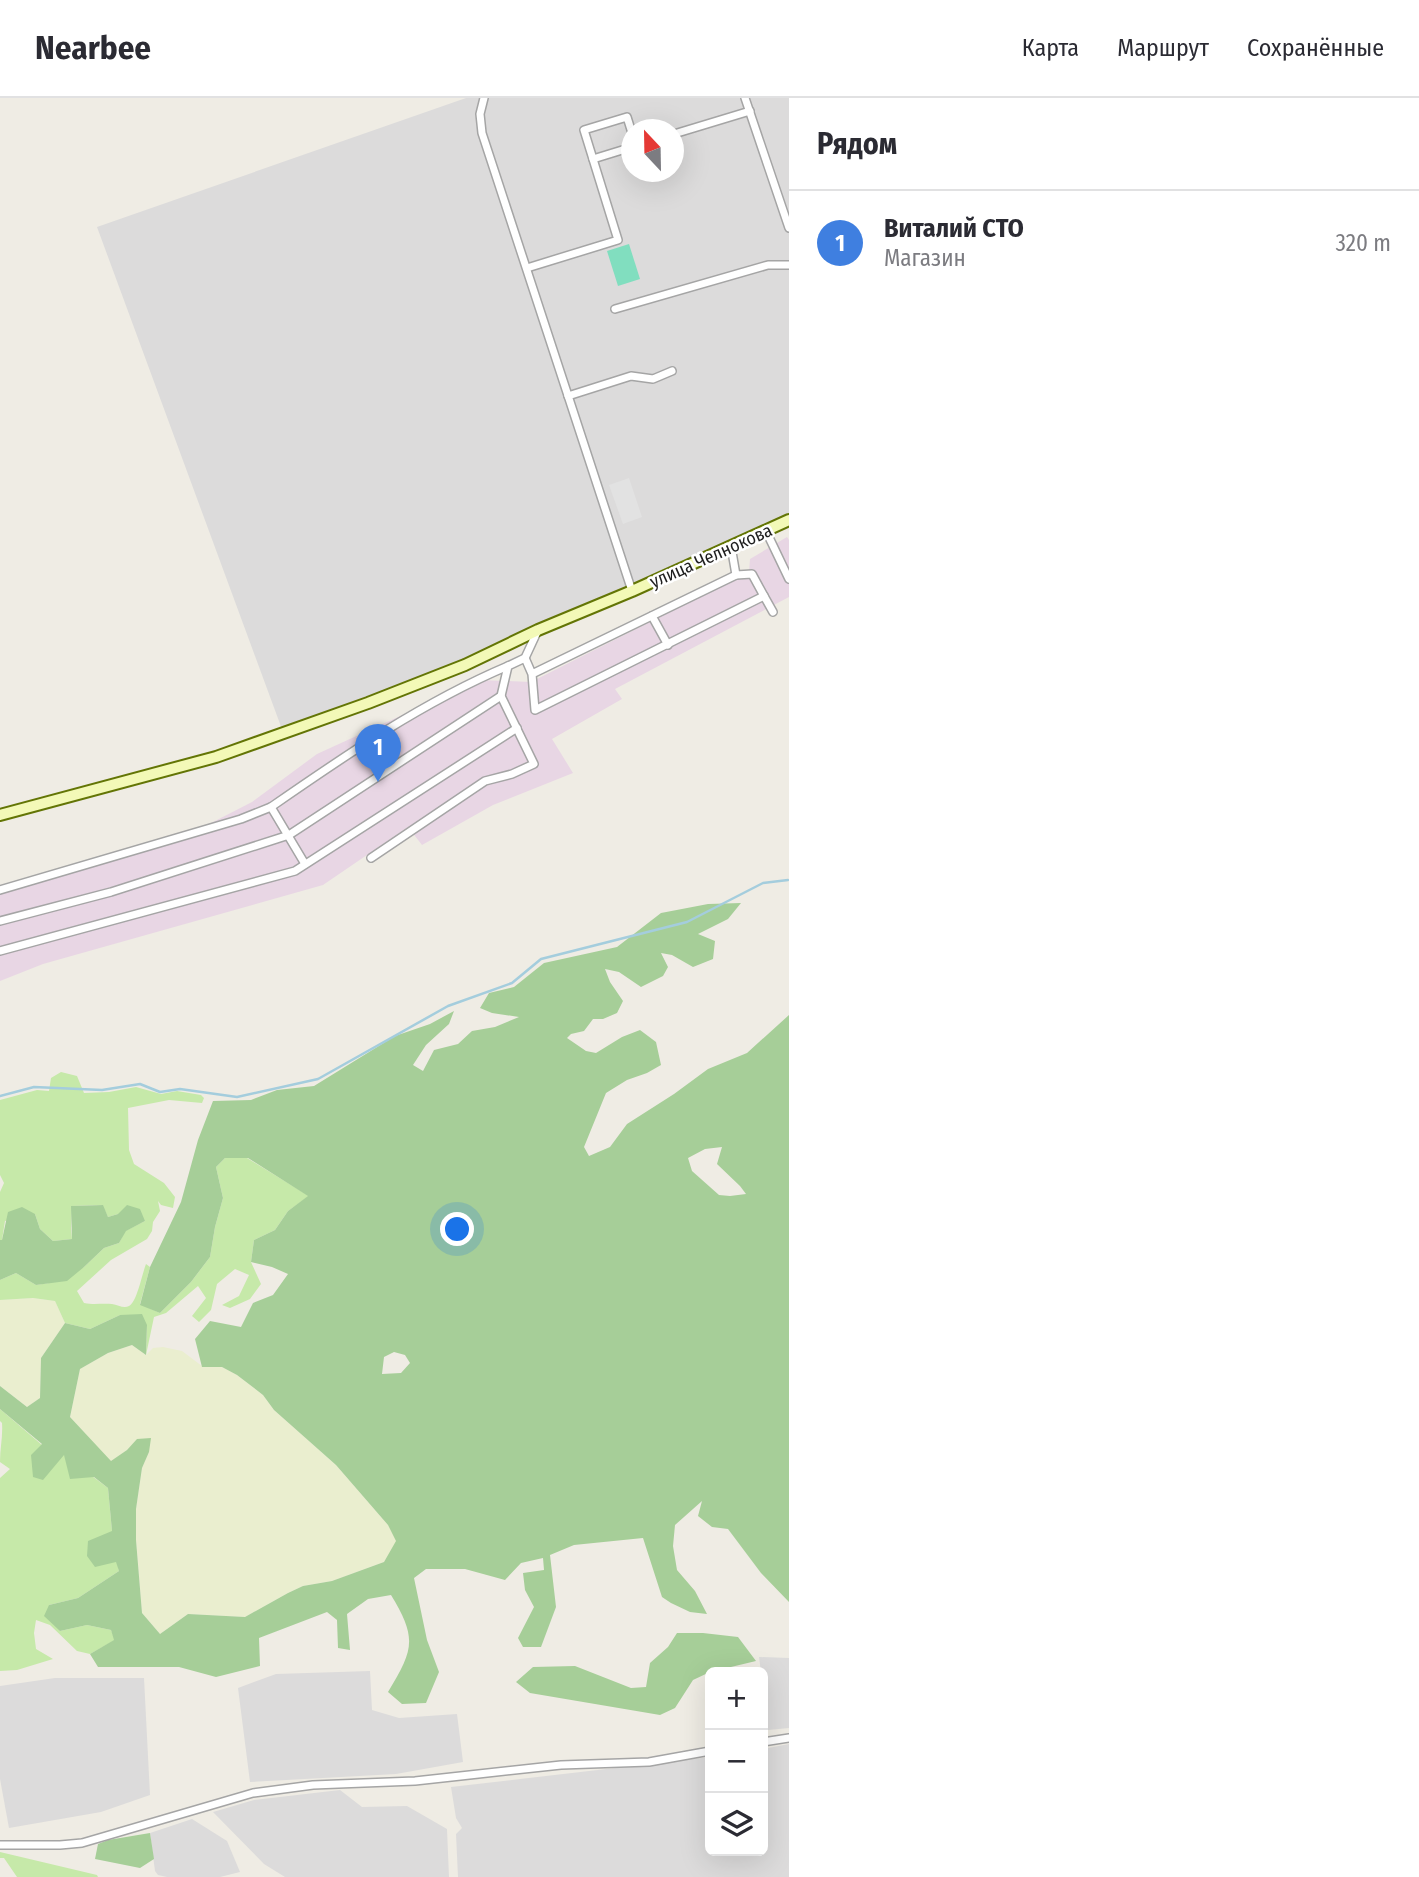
<!DOCTYPE html>
<html lang="ru">
<meta charset="utf-8">
<style>
:root{--surface:#fff;--page:#f2f2f3;--text:#2b2b33;--muted:#7c7c81;--line:#e1e1e2;--accent:#cc0a00}
body{margin:0;font-family:"Fira Sans Condensed",sans-serif;background:var(--page);color:var(--text)}
.controls{position:absolute;right:21px;bottom:21px;display:grid;overflow:hidden;border-radius:10px;box-shadow:0 7px 28px #0002}
.controls button{width:63px;height:63px;display:grid;place-items:center;padding:0;border:0;border-bottom:2px solid var(--line);background:var(--surface);color:var(--text);font:35px sans-serif}
.compass{position:absolute;left:621px;top:21px;width:63px;height:63px;border-radius:50%;background:var(--surface);box-shadow:0 7px 28px #0002;rotate:338deg}
.you{position:absolute;left:458px;top:1132px;width:24px;height:24px;margin:-18px;border:5px solid #fff;border-radius:50%;background:#1a73e8;box-shadow:0 0 0 10px #1a73e833}
.badge{display:grid;place-items:center;width:46px;height:46px;border-radius:50%;background:var(--accent);color:#fff;font-size:23px;font-weight:700}
.pin{position:absolute;translate:-50% -58px;filter:drop-shadow(0 2px 4px #0008)}
.pin::after{content:'';position:absolute;top:37px;width:24px;height:21px;background:inherit;clip-path:polygon(0 0,100% 0,50% 100%)}
.list{margin:0;padding:0;list-style:none}
h2{display:flex;justify-content:space-between;align-items:center;height:91px;margin:0;padding:0 28px;font-size:30px}
h2 small{font-size:23px;font-weight:400;color:var(--muted)}
.list li{display:grid;grid-template-columns:46px 1fr auto;gap:21px;align-items:center;box-sizing:border-box;height:105px;padding:0 28px;border-top:2px solid var(--line)}
.list b{display:block;font-size:26px;white-space:nowrap}
.list p{margin:0;font-size:23px;white-space:nowrap;color:var(--muted)}
.list em{font-size:23px;font-style:normal;color:var(--muted)}
.icon{flex:none;width:38px;height:38px;fill:none;stroke:currentColor;stroke-width:2;stroke-linecap:round;stroke-linejoin:round}
.map{position:relative;flex:none;width:789px;height:1779px;overflow:hidden}
header{display:flex;align-items:center;gap:42px;box-sizing:border-box;height:98px;padding:0 35px;background:var(--surface);border-bottom:2px solid var(--line)}
header strong{font-size:33px}
nav{display:flex;gap:38px;margin-inline-start:auto;font-size:24px}
main{display:flex}
aside{flex:1;background:var(--surface)}
.map>svg:first-child{display:block}
.residential{fill:#dcdbdb;fill-rule:evenodd}
.industrial{fill:#e8d6e4}
.farmland{fill:#eaeecf}
.grass{fill:#c6e9a9}
.forest{fill:#a6ce98;fill-rule:evenodd}
.pitch{fill:#81debf}
.parking{fill:#e2e2e2}
.lines{fill:none;stroke-linecap:round;stroke-linejoin:round}
.stream{stroke:#a4cddd;stroke-width:2.5}
.minor-casing{stroke:#a5a5a5;stroke-width:10}
.secondary-casing{stroke:#637505;stroke-width:14}
.minor{stroke:#fff;stroke-width:7}
.secondary{stroke:#f3f9b7;stroke-width:10}
.labels{text-anchor:middle;stroke-width:5;stroke-linejoin:round;paint-order:stroke}
.street-label{font-size:18px;fill:#1e1e1e;stroke:#fff}
</style>
<header>
<strong>Nearbee</strong>
<nav><a>Карта</a><a>Маршрут</a><a>Сохранённые</a></nav>
</header>
<main>
<div class="map">
<svg width="789" height="1779" viewBox="0 0 789 1779">
<rect width="100%" height="100%" fill="#efece4"/>
<!-- residential -->
<g class="residential">
<path d="M466,0H789V419L465,567L283,634L97,129ZM632,32H674V74H632Z"/>
<polygon points="759,1559 789,1560 789,1630 768,1632 763,1574 761,1574"/>
<polygon points="370,1573 372,1612 399,1620 457,1616 463,1664 396,1676 250,1684 238,1590 276,1576"/>
<polygon points="55,1580 144,1580 150,1697 101,1714 9,1730 0,1681 0,1588"/>
<polygon points="789,1646 789,1779 458,1779 456,1736 462,1730 456,1720 451,1689 710,1659 710,1753 763,1753 763,1651"/>
<polygon points="340,1692 362,1709 407,1708 447,1731 449,1779 285,1779 264,1766 213,1714 254,1702"/>
<polygon points="192,1721 227,1743 240,1774 220,1779 167,1779 158,1777 155,1773 150,1735"/>
</g>
<!-- industrial -->
<polygon class="industrial" points="787,439 789,442 789,499 615,591 622,601 552,641 573,675 493,707 422,747 408,729 323,787 43,866 0,883 0,791 178,742 252,704 317,656 479,582 531,584 749,474 750,461"/>
<!-- farmland -->
<g class="farmland">
<polygon points="33,1200 55,1203 65,1225 41,1260 40,1300 27,1309 0,1288 0,1202"/>
<polygon points="132,1247 146,1257 153,1250 163,1249 182,1253 202,1268 222,1269 237,1277 263,1297 274,1312 336,1367 388,1427 397,1443 384,1464 332,1483 303,1488 288,1495 245,1519 188,1516 160,1536 142,1515 136,1442 136,1411 142,1370 149,1354 137,1342 127,1352 111,1364 70,1319 80,1271 108,1255"/>
</g>
<!-- grass -->
<g class="grass">
<path d="M61,974L77,978L84,995L109,994L136,989L161,996L177,993L201,997L204,1000L202,1005L169,1002L128,1010L129,1052L134,1066L164,1085L175,1099L173,1110L161,1107L158,1103L160,1113L153,1124L152,1133L147,1141L111,1162L77,1193L84,1205C95,1207 101,1205 112,1206C118,1207 124,1211 129,1208C137,1204 142,1176 146,1166L150,1169L140,1206L160,1215L191,1184L210,1159L215,1129L223,1100L216,1069L225,1060H247L309,1098L288,1113L275,1132L254,1142L251,1164L261,1186L250,1201L230,1210L222,1207L239,1198L249,1177L235,1171L217,1186L211,1212L199,1224L192,1218L206,1200L198,1188L166,1215L154,1219L146,1257L147,1228L120,1217L90,1231L65,1225L55,1203L33,1200L0,1202V1182L16,1175L36,1187L49,1185L84,1169L104,1150L119,1145L125,1133L145,1123L118,1116L108,1119L102,1107L72,1108L71,1130L72,1141L53,1143L40,1131L35,1116L5,1123L2,1142H0V1094L4,1085L0,1077V1002L37,992L49,993L51,980Z"/>
<path d="M0,1311L42,1347L64,1357L108,1390L112,1433L119,1473L78,1500L49,1507L60,1533L87,1527L111,1532L115,1542L90,1556L77,1553L50,1527L36,1522L34,1535L36,1551L53,1561L17,1572L0,1573V1380L10,1371L0,1364C0,1350 3,1339 2,1325L0,1323Z"/>
<polygon points="0,1754 97,1777 98,1779 17,1779 4,1760 0,1760"/>
</g>
<!-- forest -->
<g class="forest">
<path d="M741,805L728,821L698,836L715,843L713,861L693,869L672,857L661,855L668,869L663,878L641,889L619,874L605,871L610,884L623,903L617,915L603,921H593L584,933L571,936L567,940L586,953L596,955L622,939L640,932L656,944L661,967L647,975L627,982L606,995L584,1049L589,1058L610,1049L627,1026L674,996L708,971L747,955L789,917V1504L761,1475L728,1431L712,1429L698,1418L702,1403L675,1427L673,1448L677,1472L695,1493L707,1516L690,1514L671,1505L662,1499L643,1440L574,1447L550,1457L556,1509L541,1549H523L518,1540L534,1509L525,1492L523,1475L544,1472L543,1460L521,1465L505,1482L465,1471H426L414,1480L427,1542L439,1574L426,1605L402,1606L388,1594C413,1552 418,1541 391,1497L368,1501L347,1516L350,1552L338,1550L337,1522L327,1514L259,1540L260,1568L216,1579L179,1569H98L90,1556L114,1542L111,1532L87,1527L60,1533L44,1518L49,1507L78,1500L119,1473L116,1464L95,1469L87,1458L88,1443L112,1433L108,1390L94,1379L70,1381L64,1357L43,1382L33,1379L31,1357L42,1346L0,1311V1288L27,1309L40,1300L41,1260L65,1225L90,1231L120,1217L142,1216L147,1227L146,1257L132,1247L108,1255L80,1271L70,1319L111,1363L127,1352L137,1341L151,1340L149,1354L142,1370L136,1411V1442L142,1515L160,1536L188,1516L245,1519L288,1495L303,1488L332,1483L384,1464L396,1443L388,1427L336,1367L274,1312L263,1297L237,1277L222,1269H202L195,1241L210,1223L241,1229L253,1205L273,1197L288,1176L272,1169L251,1164L254,1142L275,1132L288,1113L308,1098L248,1060H225L216,1069L223,1100L215,1129L210,1159L191,1184L160,1215L140,1207L150,1169L181,1104L198,1042L213,1003L251,1002L277,992L314,988L395,938L430,926L454,913L449,926L426,947L413,967L423,973L434,952L458,946L472,933L495,929L519,919L492,915L480,910L489,895L514,889L544,865L617,849L661,815L708,806ZM722,1049L717,1066L740,1088L746,1096L730,1098L719,1097L692,1073L688,1060L705,1051ZM394,1254L405,1257L410,1265L401,1275L382,1276L384,1259Z"/>
<polygon points="103,1107 108,1119 118,1116 127,1107 140,1111 145,1123 126,1133 119,1145 104,1150 84,1169 67,1183 36,1187 16,1175 0,1182 0,1142 2,1142 8,1114 22,1109 35,1116 40,1131 53,1143 72,1141 71,1108"/>
<polygon points="677,1535 703,1535 738,1539 756,1563 710,1574 693,1582 675,1610 660,1617 530,1595 516,1584 533,1569 575,1568 631,1590 646,1589 650,1565 668,1549"/>
<polygon points="150,1735 154,1761 140,1770 95,1761 98,1746 108,1742"/>
</g>
<!-- pitch -->
<polygon class="pitch" points="629,146 640,181 618,188 607,153"/>
<!-- parking -->
<polygon class="parking" points="629,380 642,419 623,426 609,387"/>
<g class="lines">
<!-- stream -->
<polyline class="stream" points="0,998 34,989 102,992 140,986 160,994 180,991 237,999 318,981 448,908 512,885 541,861 687,824 763,785 788,782"/>
<defs>
<g id="minor">
<polyline points="484,0 480,16 482,35 632,493"/>
<polyline points="745,0 789,130"/>
<polyline points="674,36 750,13"/>
<polyline points="593,61 632,49"/>
<polyline points="527,170 618,142 584,32 627,19 632,35"/>
<polyline points="615,211 768,167 789,167"/>
<polyline points="568,298 631,278 653,281 672,273"/>
<polyline points="766,433 789,481"/>
<polyline points="731,448 736,477"/>
<polyline points="764,498 773,514"/>
<polyline points="652,518 668,547"/>
<polyline points="525,560 532,576 535,612 764,498 752,476 736,477 532,576"/>
<polyline points="371,760 485,683 512,676 534,666 501,598 508,568 525,560 538,532"/>
<path d="M305,766L271,709C346,657 423,604 508,568"/>
<polyline points="0,792 241,721 271,709"/>
<polyline points="0,823 111,794 289,737 501,598"/>
<polyline points="0,853 295,773 517,630"/>
<polyline points="763,1644 789,1640"/>
<polyline points="0,1747 60,1747 82,1745 253,1695 313,1687 415,1683 561,1667 649,1664 710,1653"/>
</g>
<polyline id="secondary" points="0,717 216,659 368,605 465,567 538,532 632,493 789,422"/>
</defs>
<!-- minor casing -->
<use href="#minor" class="minor-casing"/>
<!-- secondary casing -->
<use href="#secondary" class="secondary-casing"/>
<!-- minor -->
<use href="#minor" class="minor"/>
<!-- secondary -->
<use href="#secondary" class="secondary"/>
</g>
<g class="labels">
<!-- street labels -->
<g class="street-label">
<text transform="translate(711 458) rotate(-24)" y="6">улица Челнокова</text>
</g>
</g>
</svg>
<div class="controls">
<button>+</button>
<button>−</button>
<button><svg class="icon" aria-label="layers" viewBox="0 0 24 24"><path d="M12 4l9 5-9 5-9-5zM3 14l9 5 9-5"/></svg></button>
</div>
<svg class="compass" viewBox="-18 -18 36 36"><path d="M0-13l5 13h-10z" fill="#e53935"/><path d="M0 13l5-13h-10z" fill="#7c7c81"/></svg>
<div class="you"></div>
<div class="pin badge" style="left:378px;top:684px;background:#3f7fe0">1</div>
</div>
<aside>
<h2>Рядом<small></small></h2>
<ul class="list">
<li><span class="badge" style="background:#3f7fe0">1</span><div><b>Виталий СТО</b><p>Магазин</p></div><em>320 m</em></li>
</ul>
</aside>
</main>
